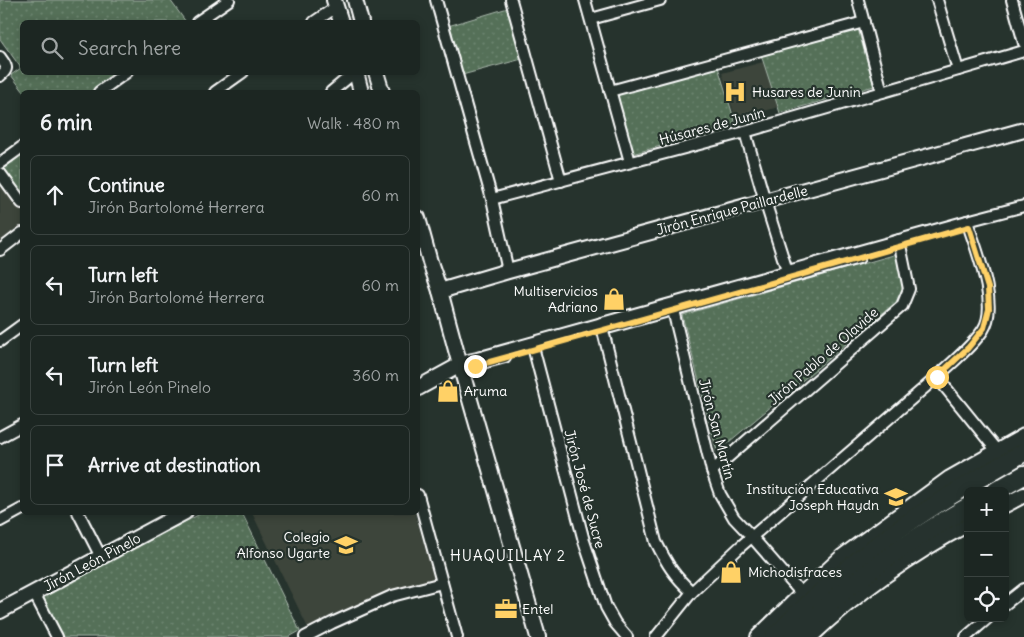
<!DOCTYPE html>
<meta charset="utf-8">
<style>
:root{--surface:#1c2622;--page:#252e2a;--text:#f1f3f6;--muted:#a0a5a5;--line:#3a4340}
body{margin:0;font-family:Delius,sans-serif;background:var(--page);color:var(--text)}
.controls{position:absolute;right:15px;bottom:15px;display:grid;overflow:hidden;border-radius:8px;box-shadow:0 2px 8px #0003}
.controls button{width:45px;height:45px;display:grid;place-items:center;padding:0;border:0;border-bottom:1px solid var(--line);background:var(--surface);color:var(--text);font:25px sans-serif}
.stop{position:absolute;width:15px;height:15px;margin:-11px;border:4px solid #ffd166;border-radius:50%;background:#fff}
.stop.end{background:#ffd166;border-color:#fff;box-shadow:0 1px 5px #0008}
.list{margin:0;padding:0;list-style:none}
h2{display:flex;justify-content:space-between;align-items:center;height:65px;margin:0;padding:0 20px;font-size:21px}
h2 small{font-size:16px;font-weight:400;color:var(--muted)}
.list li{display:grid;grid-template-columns:32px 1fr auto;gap:15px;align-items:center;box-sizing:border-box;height:80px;margin:0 10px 10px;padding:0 10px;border:1px solid var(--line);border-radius:8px}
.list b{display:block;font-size:19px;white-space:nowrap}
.list p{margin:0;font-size:16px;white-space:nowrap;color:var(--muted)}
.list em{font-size:16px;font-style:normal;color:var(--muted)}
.icon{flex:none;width:28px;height:28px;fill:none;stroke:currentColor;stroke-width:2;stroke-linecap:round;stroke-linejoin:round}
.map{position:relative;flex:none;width:1024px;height:637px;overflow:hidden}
.search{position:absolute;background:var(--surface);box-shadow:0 2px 8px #0003;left:20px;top:20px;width:400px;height:55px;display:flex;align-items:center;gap:12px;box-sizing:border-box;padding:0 18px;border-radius:8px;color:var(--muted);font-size:19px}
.panel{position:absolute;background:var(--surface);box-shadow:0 2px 8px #0003;left:20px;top:90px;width:400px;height:425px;border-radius:8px}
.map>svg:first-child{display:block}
.built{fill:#3c443a}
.park{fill:url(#park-dots);stroke:#aab8ac}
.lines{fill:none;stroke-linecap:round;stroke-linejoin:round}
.street-casing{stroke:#fff;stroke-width:14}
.secondary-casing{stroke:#fff;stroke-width:18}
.highway-casing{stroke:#fff;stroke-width:21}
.street{stroke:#26332d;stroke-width:10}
.secondary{stroke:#26332d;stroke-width:14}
.highway{stroke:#26332d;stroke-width:18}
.route{stroke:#ffd166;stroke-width:6}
.labels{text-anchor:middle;stroke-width:4.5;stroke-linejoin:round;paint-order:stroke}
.poi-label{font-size:14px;fill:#fff;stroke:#26332d;text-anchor:start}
.street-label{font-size:14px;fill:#fff;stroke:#26332d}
.neighbourhood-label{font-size:15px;letter-spacing:1px;fill:#fff;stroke:#26332d}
</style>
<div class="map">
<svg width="1024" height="637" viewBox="0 0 1024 637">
<defs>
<pattern id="park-dots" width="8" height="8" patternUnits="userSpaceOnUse" patternTransform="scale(1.25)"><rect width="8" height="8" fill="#547058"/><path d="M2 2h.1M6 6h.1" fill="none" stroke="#6e8571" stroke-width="1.8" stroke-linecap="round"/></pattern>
</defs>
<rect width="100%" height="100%" fill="#26332d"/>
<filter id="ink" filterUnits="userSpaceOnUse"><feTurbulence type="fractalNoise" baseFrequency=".02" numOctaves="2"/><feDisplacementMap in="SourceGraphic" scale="10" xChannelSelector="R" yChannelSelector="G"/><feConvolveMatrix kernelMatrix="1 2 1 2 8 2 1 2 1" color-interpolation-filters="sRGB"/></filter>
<g filter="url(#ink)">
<!-- built -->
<g class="built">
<polygon points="763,62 778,107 736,120 722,73"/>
<polygon points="0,181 22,211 22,227 0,244"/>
<polygon points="252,513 415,513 434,578 389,591 332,615 308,628"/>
</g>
<!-- park -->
<g class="park">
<polygon points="0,0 170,0 186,22 22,22 22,72 121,73 93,92 24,92 11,75 21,68 0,39"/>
<polygon points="508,8 522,59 462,75 448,26"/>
<polygon points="858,29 874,86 780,113 761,55"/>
<polygon points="718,67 736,125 632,154 616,96 620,93"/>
<polygon points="22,149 22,197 0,166"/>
<polygon points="897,254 903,287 896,302 717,452 682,315"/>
<polygon points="202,513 242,513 300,631 289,637 64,637 41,596"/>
</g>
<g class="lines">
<defs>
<g id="street">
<polyline points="436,0 492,199 508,271"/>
<polyline points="511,0 561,181"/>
<polyline points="585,0 630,162"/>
<polyline points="858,0 882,92"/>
<polyline points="937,0 958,70"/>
<polyline points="1012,0 1024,43"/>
<polyline points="591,19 660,0"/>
<polyline points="197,22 229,0"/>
<polyline points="314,22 336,7"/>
<path d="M0,57C6,66 10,68 0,76"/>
<polyline points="610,91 864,22"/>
<polyline points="99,92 127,72"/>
<polyline points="215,92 243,72"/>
<polyline points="331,92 355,72"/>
<polyline points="745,132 765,201 789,277"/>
<polyline points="0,163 22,147"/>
<polyline points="0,173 22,203"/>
<polyline points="492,199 745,132 1024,51"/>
<polyline points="0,250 22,233"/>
<polyline points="672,306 712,471 720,494 734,518 752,537 802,594"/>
<path d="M601,323L656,542C667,564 674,576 692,592"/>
<polyline points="611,327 859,258"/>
<polyline points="0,341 22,325"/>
<polyline points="532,343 584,541 606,607 615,623 627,637"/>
<polyline points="460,365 468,360 477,358 967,221 1024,206"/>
<polyline points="463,365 475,365 505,357"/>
<polyline points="937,377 997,451"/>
<polyline points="0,437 22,425"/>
<polyline points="712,471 902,306 909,289 899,240"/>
<polyline points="418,495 457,637"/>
<polyline points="78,512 101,557"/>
<polyline points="0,521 22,509"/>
<polyline points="34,593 57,637"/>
<polyline points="1005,604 1024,589"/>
<polyline points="305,637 332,623 392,596 442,583"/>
<path d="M656,637L692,592L741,546L937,377C952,362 971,348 983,330C1000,305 975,247 967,221"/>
<polyline points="966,637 988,618"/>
</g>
<g id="secondary">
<polyline points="334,0 341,22"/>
<polyline points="355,0 361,22"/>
<polyline points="356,72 361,92"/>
<polyline points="376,72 382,92"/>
<polyline points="418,218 430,262 440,291 460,365 538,637"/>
<polyline points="440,291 508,271 1024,130"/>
<polyline points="418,388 460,365"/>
<polyline points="1005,505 1024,495"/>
<polyline points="0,611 185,512"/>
<polyline points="758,637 802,594 842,557 861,543 950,478 1024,436"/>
<path d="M810,637C855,594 913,553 968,524"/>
</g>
<g id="highway">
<polyline points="996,491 1024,475"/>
<path d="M774,637C810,601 847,567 888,537C931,505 978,479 1024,452"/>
<path d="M793,637C845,586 904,543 968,507"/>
</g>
</defs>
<!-- street casing -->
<use href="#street" class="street-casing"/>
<!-- secondary casing -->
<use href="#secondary" class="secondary-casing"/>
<!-- highway casing -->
<use href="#highway" class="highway-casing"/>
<!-- street -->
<use href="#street" class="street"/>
<!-- secondary -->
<use href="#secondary" class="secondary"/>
<!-- highway -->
<use href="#highway" class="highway"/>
</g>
</g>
<g class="lines" filter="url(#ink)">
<!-- route -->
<polyline class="route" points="475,366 789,278 969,227 988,288 989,309 984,328 968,348 937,377"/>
</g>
<!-- icons -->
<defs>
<symbol id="hospital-bare" viewBox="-9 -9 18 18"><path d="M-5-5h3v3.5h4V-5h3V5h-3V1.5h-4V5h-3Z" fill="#ffd166" stroke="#26332d" stroke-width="2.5" paint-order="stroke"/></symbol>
<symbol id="shop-bare" viewBox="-9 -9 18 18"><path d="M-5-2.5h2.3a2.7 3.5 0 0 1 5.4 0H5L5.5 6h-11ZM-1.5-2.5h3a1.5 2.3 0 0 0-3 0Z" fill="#ffd166" stroke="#26332d" stroke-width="2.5" paint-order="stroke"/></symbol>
<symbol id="school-bare" viewBox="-9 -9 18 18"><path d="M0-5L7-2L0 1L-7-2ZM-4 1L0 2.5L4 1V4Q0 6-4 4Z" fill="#ffd166" stroke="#26332d" stroke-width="2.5" paint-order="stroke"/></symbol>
<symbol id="office-bare" viewBox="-9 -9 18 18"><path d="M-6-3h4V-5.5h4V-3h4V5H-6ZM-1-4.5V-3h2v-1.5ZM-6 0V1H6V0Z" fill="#ffd166" stroke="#26332d" stroke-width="2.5" paint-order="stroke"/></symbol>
</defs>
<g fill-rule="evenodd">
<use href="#hospital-bare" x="719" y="76" width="32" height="32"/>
<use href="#shop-bare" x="598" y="283" width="32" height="32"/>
<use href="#shop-bare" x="432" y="375" width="32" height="32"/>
<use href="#school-bare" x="880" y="481" width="32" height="32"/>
<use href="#school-bare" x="330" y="529" width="32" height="32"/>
<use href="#shop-bare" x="715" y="556" width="32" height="32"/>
<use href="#office-bare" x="490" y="593" width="32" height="32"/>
</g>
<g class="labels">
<!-- poi labels -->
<g class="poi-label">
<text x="752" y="97">Husares de Junin</text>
<text x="598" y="296" text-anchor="end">Multiservicios<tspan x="598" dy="16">Adriano</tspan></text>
<text x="464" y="396">Aruma</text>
<text x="879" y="494" text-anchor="end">Institución Educativa<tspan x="879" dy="16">Joseph Haydn</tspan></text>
<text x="330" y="542" text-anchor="end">Colegio<tspan x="330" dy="16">Alfonso Ugarte</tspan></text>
<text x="748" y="577">Michodisfraces</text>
<text x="522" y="614">Entel</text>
</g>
<!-- street labels -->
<g class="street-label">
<text transform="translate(712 126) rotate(-15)" y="5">Húsares de Junín</text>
<text transform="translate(732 210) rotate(-15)" y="5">Jirón Enrique Paillardelle</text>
<text transform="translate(823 356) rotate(-41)" y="5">Jirón Pablo de Olavide</text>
<text transform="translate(717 429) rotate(75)" y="5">Jirón San Martín</text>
<text transform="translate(585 489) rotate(75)" y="5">Jirón José de Sucre</text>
<text transform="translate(92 562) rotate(-28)" y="5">Jirón León Pinelo</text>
</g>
<!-- neighbourhood labels -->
<g class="neighbourhood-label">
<text x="508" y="561">HUAQUILLAY 2</text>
</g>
</g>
</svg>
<div class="controls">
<button>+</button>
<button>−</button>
<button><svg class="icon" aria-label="locate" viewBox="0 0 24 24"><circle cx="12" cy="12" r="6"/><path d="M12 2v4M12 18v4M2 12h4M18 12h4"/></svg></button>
</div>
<div class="stop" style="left:937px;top:377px"></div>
<div class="stop end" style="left:475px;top:366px"></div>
<div class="search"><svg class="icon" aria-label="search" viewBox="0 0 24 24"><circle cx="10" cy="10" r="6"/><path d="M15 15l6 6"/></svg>Search here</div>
<section class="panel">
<h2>6 min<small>Walk · 480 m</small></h2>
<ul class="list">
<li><svg class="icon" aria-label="ahead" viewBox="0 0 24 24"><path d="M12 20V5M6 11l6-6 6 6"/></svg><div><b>Continue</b><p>Jirón Bartolomé Herrera</p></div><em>60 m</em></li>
<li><svg class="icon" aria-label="left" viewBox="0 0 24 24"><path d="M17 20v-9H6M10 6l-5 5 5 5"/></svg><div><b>Turn left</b><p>Jirón Bartolomé Herrera</p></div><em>60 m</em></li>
<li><svg class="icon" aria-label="left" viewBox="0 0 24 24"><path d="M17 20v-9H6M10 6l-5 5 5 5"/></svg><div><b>Turn left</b><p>Jirón León Pinelo</p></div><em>360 m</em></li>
<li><svg class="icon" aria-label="arrive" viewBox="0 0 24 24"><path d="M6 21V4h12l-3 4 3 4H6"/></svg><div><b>Arrive at destination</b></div></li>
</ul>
</section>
</div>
